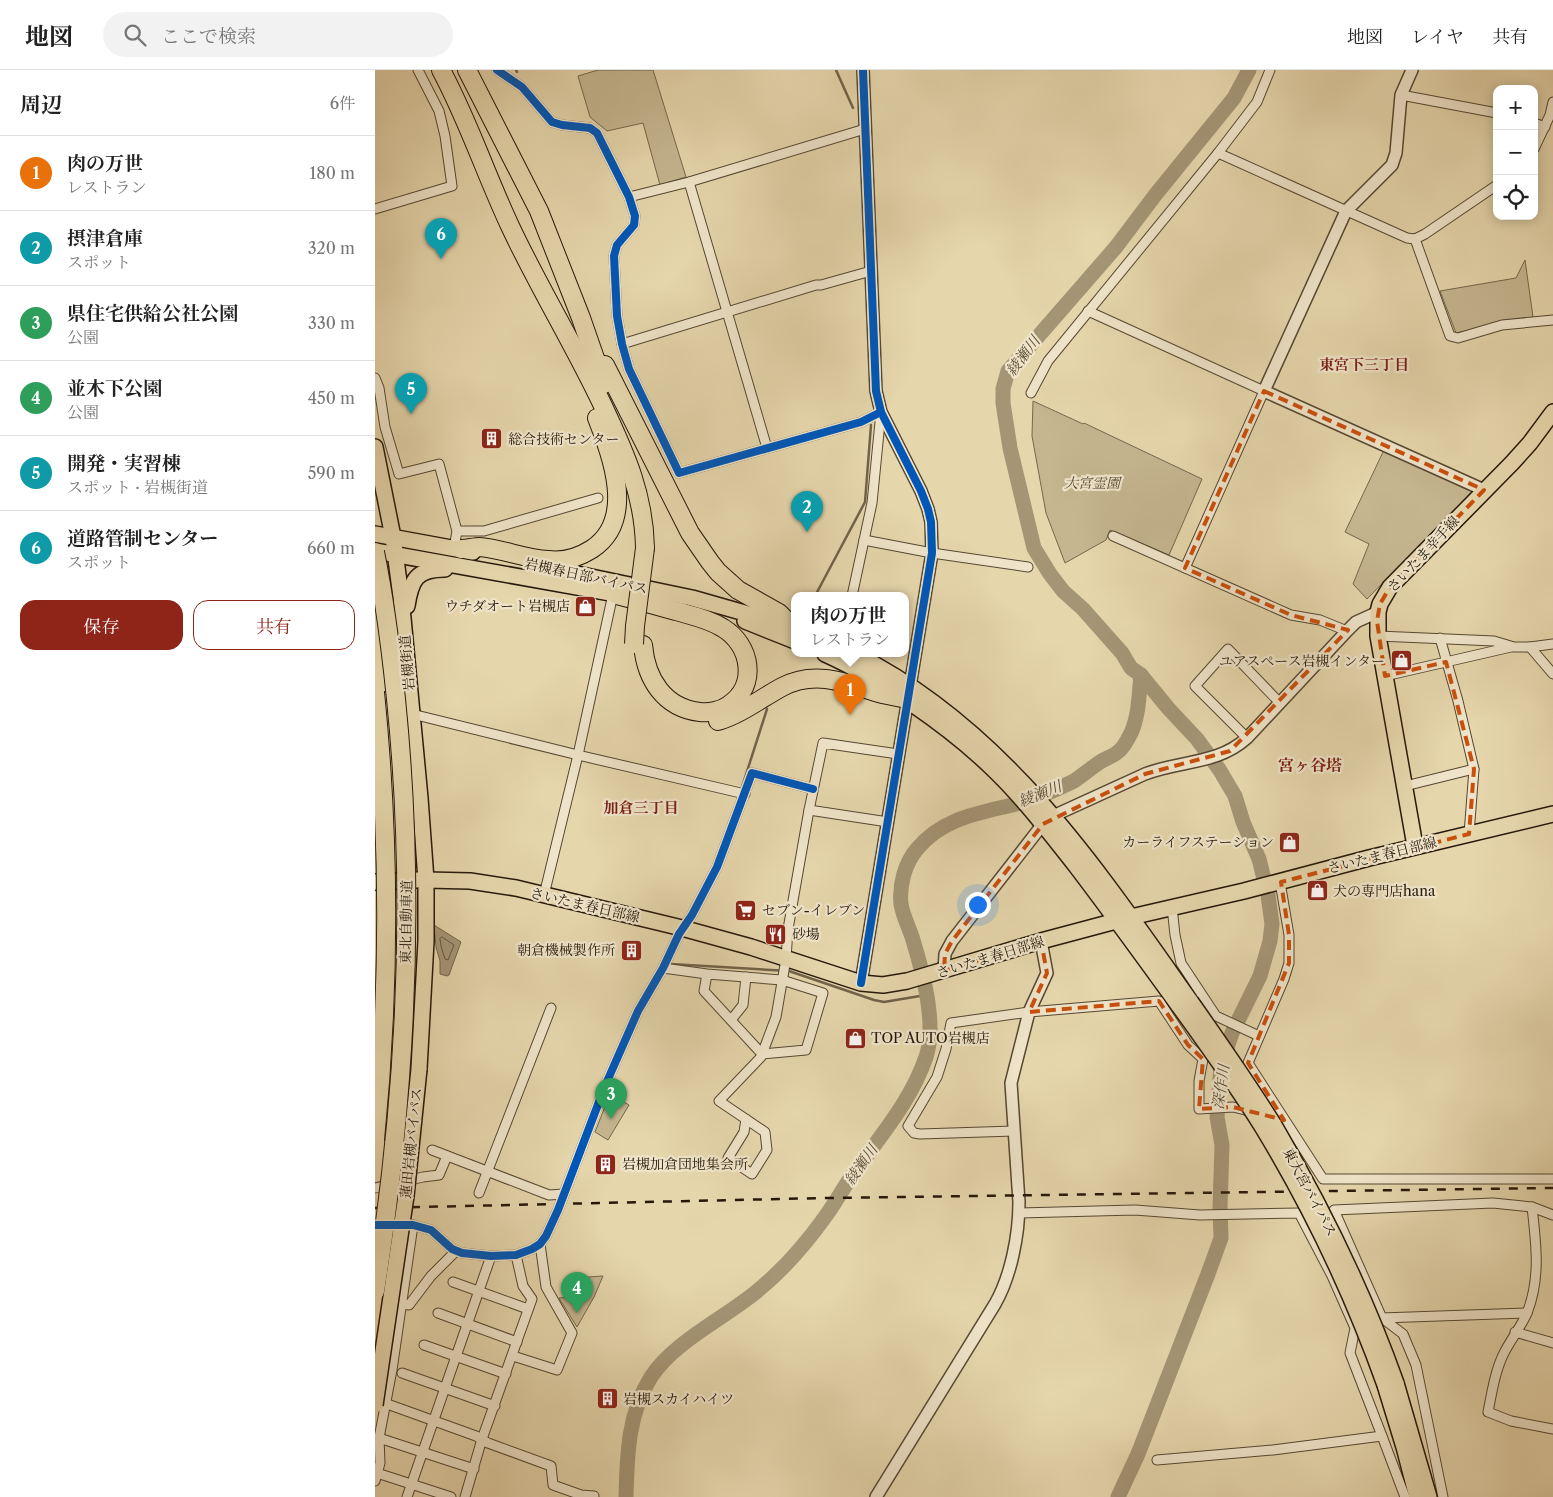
<!DOCTYPE html>
<html lang="ja">
<meta charset="utf-8">
<style>
:root{--surface:#fff;--page:#f2f2f2;--text:#222;--muted:#767676;--line:#e0e0e0;--accent:#8f2418}
body{margin:0;font-family:"Libre Caslon Text","Noto Serif JP",serif;background:var(--page);color:var(--text)}
.controls{position:absolute;right:15px;top:15px;display:grid;overflow:hidden;border-radius:10px;box-shadow:0 2px 12px #0003}
.controls button{width:45px;height:45px;display:grid;place-items:center;padding:0;border:0;border-bottom:1px solid var(--line);background:var(--surface);color:var(--text);font:25px sans-serif}
.you{position:absolute;left:602px;top:834px;width:18px;height:18px;margin:-12px;border:4px solid #fff;border-radius:50%;background:#1a73e8;box-shadow:0 0 0 8px #1a73e833}
.badge{display:grid;place-items:center;width:32px;height:32px;border-radius:50%;background:var(--accent);color:#fff;font-size:16px;font-weight:700}
.pin{position:absolute;translate:-50% -41px;filter:drop-shadow(0 1px 2px #0008)}
.pin::after{content:'';position:absolute;top:26px;width:18px;height:15px;background:inherit;clip-path:polygon(0 0,100% 0,50% 100%)}
.popup{position:absolute;left:416px;top:522px;width:118px;height:65px;box-sizing:border-box;display:grid;place-content:center;border-radius:10px;background:var(--surface);filter:drop-shadow(0 1px 4px #0005);font-size:16px;white-space:nowrap;color:var(--muted)}
.popup b{font-size:19px;color:var(--text)}
.popup::after{content:'';position:absolute;left:50%;top:100%;margin-left:-10px;border:10px solid transparent;border-top-color:var(--surface)}
.list{margin:0;padding:0;list-style:none}
h2{display:flex;justify-content:space-between;align-items:center;height:65px;margin:0;padding:0 20px;font-size:21px}
h2 small{font-size:16px;font-weight:400;color:var(--muted)}
.list li{display:grid;grid-template-columns:32px 1fr auto;gap:15px;align-items:center;box-sizing:border-box;height:75px;padding:0 20px;border-top:1px solid var(--line)}
.list b{display:block;font-size:19px;white-space:nowrap}
.list p{margin:0;font-size:16px;white-space:nowrap;color:var(--muted)}
.list em{font-size:16px;font-style:normal;color:var(--muted)}
.actions{display:flex;gap:10px;padding:15px 20px}
.actions a{flex:1;padding:11px 0;border:1px solid var(--accent);border-radius:15px;text-align:center;font-size:18px;color:var(--accent)}
.actions .main{background:var(--accent);color:#fff}
.icon{flex:none;width:28px;height:28px;fill:none;stroke:currentColor;stroke-width:2;stroke-linecap:round;stroke-linejoin:round}
.map{position:relative;flex:none;width:1178px;height:1427px;overflow:hidden}
header{display:flex;align-items:center;gap:30px;box-sizing:border-box;height:70px;padding:0 25px;background:var(--surface);border-bottom:1px solid var(--line)}
header strong{font-size:24px}
nav{display:flex;gap:28px;margin-inline-start:auto;font-size:18px}
.search{width:350px;height:45px;background:var(--page);display:flex;align-items:center;gap:12px;box-sizing:border-box;padding:0 18px;border-radius:28px;color:var(--muted);font-size:19px}
main{display:flex}
aside{flex:1;background:var(--surface)}
.map>svg:first-child{display:block}
.green{fill:#c5b690;stroke:#75674c}
.water{fill:#a49575;stroke:#71634a}
.lines{fill:none;stroke-linecap:round;stroke-linejoin:round}
.shore{stroke:#64563f;stroke-width:1}
.stream{stroke:#71634a;stroke-width:2.5}
.river{stroke:#a49575;stroke-width:15}
.minor-casing{stroke:#554832;stroke-width:11}
.tertiary-casing{stroke:#554832;stroke-width:14}
.primary-casing{stroke:#251809;stroke-width:18}
.trunk-casing{stroke:#251809;stroke-width:18}
.motorway-casing{stroke:#251809;stroke-width:20}
.minor{stroke:#efe4c9;stroke-width:9}
.tertiary{stroke:#efe4c9;stroke-width:11}
.primary{stroke:#e6d6ac;stroke-width:15}
.trunk{stroke:#e6d6ac;stroke-width:15}
.motorway{stroke:#e6d6ac;stroke-width:18}
.rail{stroke:#251809;stroke-width:2.5;stroke-dasharray:9 9;stroke-linecap:butt}
.trunk-bridge-casing{stroke:#251809;stroke-width:18;stroke-linecap:butt}
.motorway-bridge-casing{stroke:#251809;stroke-width:20;stroke-linecap:butt}
.trunk-bridge{stroke:#e6d6ac;stroke-width:15}
.motorway-bridge{stroke:#e6d6ac;stroke-width:18}
.cycleway-casing{stroke:#efe4c9;stroke-width:11}
.cycleway{stroke:#0057b8;stroke-width:8}
.marked{fill:none;stroke:#cb4f0c;stroke-width:4;stroke-dasharray:10 6;stroke-linejoin:round}
.labels{text-anchor:middle;stroke-width:4.5;stroke-linejoin:round;paint-order:stroke}
.poi-label{font-size:14px;fill:#251809;stroke:#efe4c9;text-anchor:start}
.park-label{font-size:14px;font-style:italic;fill:#554732;stroke:#efe4c9}
.street-label{font-size:14px;fill:#251809;stroke:#efe4c9}
.water-label{font-size:15px;font-style:italic;fill:#584a34;stroke:#efe4c9}
.neighbourhood-label{font-size:15px;font-weight:bold;fill:#7a1f14;stroke:#efe4c9}
.quarter-label{font-size:16px;font-weight:bold;fill:#7a1f14;stroke:#efe4c9}
</style>
<header>
<strong>地図</strong>
<div class="search"><svg class="icon" aria-label="search" viewBox="0 0 24 24"><circle cx="10" cy="10" r="6"/><path d="M15 15l6 6"/></svg>ここで検索</div>
<nav><a>地図</a><a>レイヤ</a><a>共有</a></nav>
</header>
<main>
<aside>
<h2>周辺<small>6件</small></h2>
<ul class="list">
<li><span class="badge" style="background:#e8710a">1</span><div><b>肉の万世</b><p>レストラン</p></div><em>180 m</em></li>
<li><span class="badge" style="background:#0f9aa8">2</span><div><b>摂津倉庫</b><p>スポット</p></div><em>320 m</em></li>
<li><span class="badge" style="background:#2e9e5b">3</span><div><b>県住宅供給公社公園</b><p>公園</p></div><em>330 m</em></li>
<li><span class="badge" style="background:#2e9e5b">4</span><div><b>並木下公園</b><p>公園</p></div><em>450 m</em></li>
<li><span class="badge" style="background:#0f9aa8">5</span><div><b>開発・実習棟</b><p>スポット · 岩槻街道</p></div><em>590 m</em></li>
<li><span class="badge" style="background:#0f9aa8">6</span><div><b>道路管制センター</b><p>スポット</p></div><em>660 m</em></li>
</ul>
<div class="actions"><a class="main">保存</a><a>共有</a></div>
</aside>
<div class="map">
<svg width="1178" height="1427" viewBox="0 0 1178 1427">
<rect width="100%" height="100%" fill="#e6d6ac"/>
<filter id="stains"><feTurbulence type="fractalNoise" baseFrequency=".004" numOctaves="4"/><feColorMatrix values="0 0 0 0 .2 0 0 0 0 .09 0 0 0 0 .02 0 0 0 .5 -.17"/></filter>
<radialGradient id="worn" r=".72"><stop offset=".6" stop-color="#630" stop-opacity="0"/><stop offset="1" stop-color="#630" stop-opacity=".3"/></radialGradient>
<!-- green -->
<g class="green">
<polygon points="223,0 278,0 311,107 285,115 268,53 232,61 215,47 203,6"/>
<polygon points="1150,190 1158,247 1081,263 1065,221 1141,208"/>
<polygon points="658,331 708,354 709,353 827,409 794,485 735,460 731,470 690,493 671,443 657,366"/>
<polygon points="1009,380 1099,420 992,529 978,514 994,474 970,462"/>
<polygon points="235,1024 254,1035 233,1070 220,1062"/>
<polygon points="228,1206 219,1227 202,1257 184,1228 199,1227 199,1208"/>
</g>
<!-- water -->
<polygon class="water" points="59,855 86,872 74,905 72,906 65,904 65,891 61,877"/>
<g class="lines">
<!-- shore -->
<polygon class="shore" points="67,867 79,875 73,890 70,889 66,876 65,869"/>
<!-- stream -->
<g class="stream">
<polyline points="141,0 142,2"/>
<polyline points="461,0 478,38"/>
<polyline points="440,526 490,432 496,355"/>
<polyline points="367,717 392,639"/>
<polyline points="296,894 414,901 499,930 509,932 551,925"/>
</g>
<!-- river -->
<g class="river">
<path d="M251,1427C252,1385 253,1343 276,1307C299,1272 348,1249 381,1222C407,1201 430,1175 450,1147C461,1132 469,1116 480,1102C506,1065 536,1031 551,987C562,954 548,903 538,870C535,859 528,847 526,834C524,815 530,793 542,779C566,750 599,744 633,736C655,731 679,721 699,711C708,705 716,698 725,692C731,688 739,686 744,681C749,677 753,669 756,663C764,646 764,623 766,605"/>
<polyline points="743,1427 763,1384 833,1204 846,1168 845,1138 847,1075 842,1047 846,996 857,963 885,906 895,871 897,854 893,825 884,789 868,752 860,726 844,699 822,669 793,638 766,605 756,598 747,583 708,539 688,521 675,504 659,478 635,378 628,333 628,319 633,301 741,177 781,124 859,28 874,0"/>
</g>
<defs>
<g id="minor">
<polyline points="122,0 147,17 177,52 187,55 215,58 222,63 254,127 260,146 259,155 242,175 239,186 242,246 247,274 254,299 304,403 486,352 506,342"/>
<polyline points="1026,25 1122,43"/>
<polyline points="1159,53 1170,57"/>
<polyline points="1159,79 1175,45 1178,32"/>
<polyline points="843,83 1032,168 1040,169 1050,164 1122,115"/>
<polyline points="314,112 392,378"/>
<polyline points="254,127 314,112 490,59"/>
<polyline points="0,139 77,116 70,66 64,41 43,0"/>
<polyline points="1040,169 1075,266 1083,268 1127,255 1178,250"/>
<polyline points="713,241 889,321 810,498"/>
<polyline points="247,274 441,215 446,215 496,201"/>
<polyline points="0,308 4,318 10,357 24,404 64,394 82,461 79,478"/>
<polyline points="656,323 673,291 843,83 882,32 895,0"/>
<polyline points="82,461 109,461 223,428"/>
<polyline points="738,466 916,545 945,550 972,561"/>
<polyline points="489,470 557,483 653,497"/>
<polyline points="477,526 497,433 506,342"/>
<polyline points="1003,566 1119,571 1139,577 1155,577 1178,574"/>
<polyline points="1065,568 1083,631 1099,699 1094,764"/>
<polyline points="1155,577 1178,604"/>
<polyline points="1010,606 1136,577"/>
<polyline points="37,644 203,685 370,724"/>
<polyline points="872,668 820,616 853,579 905,633"/>
<polyline points="1030,716 1099,699"/>
<polyline points="434,740 513,752"/>
<polyline points="905,812 914,865 914,893 909,909 873,993 948,1109 1178,1109"/>
<polyline points="169,825 203,685 238,524"/>
<polyline points="797,837 800,865 806,893 841,946 884,966"/>
<polyline points="288,898 332,904 407,910 448,923 431,980 387,984 329,921 332,904"/>
<polyline points="356,950 368,935 371,907"/>
<polyline points="893,1046 909,1050"/>
<polyline points="371,1049 369,1062 353,1088 377,1104 392,1080 390,1062 344,1031 386,987 401,947 411,889 413,859 434,740 448,673 523,684"/>
<polyline points="639,1061 545,1064 539,1063 533,1056 562,1007 571,979 576,953 654,942 784,931 813,975 828,989 824,1011 824,1039 858,1037 878,1042"/>
<polyline points="57,1080 174,1125 189,1124"/>
<polyline points="0,1118 48,1107 64,1105 72,1086"/>
<polyline points="104,1123 176,938"/>
<path d="M1157,1137C1161,1173 1166,1208 1152,1243C1146,1257 1136,1269 1129,1283C1120,1301 1117,1322 1113,1342L1136,1351L1178,1359"/>
<polyline points="644,1143 760,1140 825,1145 924,1143 957,1206 980,1258 975,1283 1007,1366 1030,1427"/>
<polyline points="0,1155 38,1155 56,1160 77,1179 87,1183 116,1186 141,1185 157,1179 165,1174 171,1166 183,1140 230,1016 263,941 288,898 304,864 317,845 342,797 377,703 438,719"/>
<polyline points="78,1212 153,1239"/>
<polyline points="26,1234 34,1235 56,1206 81,1181"/>
<polyline points="63,1243 142,1272"/>
<polyline points="1006,1248 1152,1243"/>
<polyline points="1140,1262 1178,1273"/>
<polyline points="49,1275 131,1304"/>
<polyline points="138,1286 182,1300 197,1263 171,1217 165,1174"/>
<polyline points="27,1303 120,1336"/>
<polyline points="15,1335 101,1366 113,1373 176,1396 178,1415 206,1425 219,1426 219,1427"/>
<polyline points="4,1368 99,1399"/>
<polyline points="782,1390 898,1380 1007,1366"/>
<polyline points="2,1403 76,1427"/>
<polyline points="0,1411 5,1393 4,1368 17,1300 38,1155"/>
<polyline points="32,1427 116,1186"/>
<polyline points="90,1427 107,1369 157,1229 148,1216 141,1185"/>
<polyline points="1068,1427 1041,1295 1028,1264 1007,1248 959,1140 1118,1133 1157,1137 1178,1145"/>
</g>
<g id="tertiary">
<polyline points="1037,0 1026,25 1021,83 1017,95 971,141 889,321 1109,420"/>
<path d="M569,901L570,884L577,871L668,754L678,746L770,704C806,690 842,695 872,668L972,561L981,552L1003,542"/>
<polyline points="486,913 557,483 556,452 553,439 546,421 506,342 501,321 488,0"/>
<path d="M501,1427L620,1234C636,1206 644,1165 644,1132L636,1013L654,942L672,903L666,871"/>
</g>
<g id="primary">
<polyline points="1040,776 1003,566 1003,542 1005,534 1015,517 1137,393 1155,373 1178,342"/>
<polyline points="51,810 95,811 141,818 307,858 376,877 486,913 508,915 532,911 666,871 756,847 869,821 994,788 1178,744"/>
</g>
<g id="trunk">
<polyline points="0,377 18,467 26,527 45,728 51,810 51,871 44,999"/>
<polyline points="0,464 98,482"/>
<polyline points="0,481 252,526"/>
<polyline points="159,495 317,528 419,557"/>
<path d="M32,536C36,510 41,499 70,499"/>
<polyline points="370,551 420,571"/>
<path d="M450,584C504,608 572,655 615,696C647,726 674,762 701,796C736,842 770,889 804,936"/>
<path d="M480,584C630,659 722,799 816,932"/>
<polyline points="0,812 42,810"/>
<polyline points="1021,1313 1054,1427"/>
<polyline points="1010,1315 1029,1377 1042,1427"/>
</g>
<g id="motorway">
<path d="M66,0C93,50 111,105 135,156C164,218 200,276 229,338C251,385 269,425 270,478"/>
<polyline points="92,0 164,141 206,248 229,314"/>
<polyline points="230,295 315,463 335,492 343,502 363,520 404,543 417,556"/>
<path d="M86,479C92,479 99,477 105,477C128,479 150,489 173,490C189,492 203,488 217,479C261,450 237,387 222,348"/>
<path d="M242,525C262,530 282,536 301,541C318,546 334,549 348,558C376,575 383,615 354,635C346,641 334,643 325,642C289,638 271,609 268,575"/>
<path d="M343,651C366,644 385,629 407,617C439,600 469,612 500,622C509,625 518,626 527,628"/>
</g>
</defs>
<!-- minor casing -->
<use href="#minor" class="minor-casing"/>
<!-- tertiary casing -->
<use href="#tertiary" class="tertiary-casing"/>
<!-- primary casing -->
<use href="#primary" class="primary-casing"/>
<!-- trunk casing -->
<use href="#trunk" class="trunk-casing"/>
<!-- motorway casing -->
<use href="#motorway" class="motorway-casing"/>
<!-- minor -->
<use href="#minor" class="minor"/>
<!-- tertiary -->
<use href="#tertiary" class="tertiary"/>
<!-- primary -->
<use href="#primary" class="primary"/>
<!-- trunk -->
<use href="#trunk" class="trunk"/>
<!-- motorway -->
<use href="#motorway" class="motorway"/>
<!-- rail -->
<polyline class="rail" points="0,1138 450,1128 1178,1118"/>
<defs>
<g id="trunk-bridge">
<path d="M816,932C844,972 873,1013 899,1055C947,1137 989,1223 1021,1313"/>
<path d="M804,936C833,976 862,1016 888,1058C937,1139 978,1225 1010,1315"/>
<polyline points="0,1335 31,1126 44,999"/>
</g>
<g id="motorway-bridge">
<path d="M0,482C10,531 16,580 21,629C41,826 31,1026 0,1221"/>
<polyline points="259,574 260,556 270,478"/>
<path d="M0,622C15,771 15,920 0,1070"/>
</g>
</defs>
<!-- trunk-bridge casing -->
<use href="#trunk-bridge" class="trunk-bridge-casing"/>
<!-- motorway-bridge casing -->
<use href="#motorway-bridge" class="motorway-bridge-casing"/>
<!-- trunk-bridge -->
<use href="#trunk-bridge" class="trunk-bridge"/>
<!-- motorway-bridge -->
<use href="#motorway-bridge" class="motorway-bridge"/>
<defs>
<g id="cycleway">
<polyline points="122,0 147,17 177,52 187,55 215,58 222,63 254,127 260,146 259,155 242,175 239,186 242,246 247,274 254,299 304,403 486,352 506,342"/>
<polyline points="486,913 557,483 556,452 553,439 546,421 506,342 501,321 488,0"/>
<polyline points="0,1155 38,1155 56,1160 77,1179 87,1183 116,1186 141,1185 157,1179 165,1174 171,1166 183,1140 230,1016 263,941 288,898 304,864 317,845 342,797 377,703 438,719"/>
</g>
</defs>
<!-- cycleway casing -->
<use href="#cycleway" class="cycleway-casing"/>
<!-- cycleway -->
<use href="#cycleway" class="cycleway"/>
</g>
<!-- marked area -->
<path class="marked" d="M889,321L1109,420L1015,517L1005,534L1002,551L1010,606L1071,592L1099,699L1094,764L906,812L914,865V893L873,993L909,1050L858,1037L824,1039L828,989L813,975L784,931L654,942L672,903L666,871L569,901L570,884L577,871L668,754L770,704L855,681L973,560L916,545L810,498Z"/>
<!-- icons -->
<defs>
<symbol id="building-square" viewBox="-11 -11 22 22"><rect x="-9" y="-9" width="18" height="18" rx="4" fill="#8f2418" stroke="#efe4c9"/><path d="M-4-6H4V6H1V3H-1V6H-4ZM-2.5-4.3h1.7v1.8h-1.7ZM.8-4.3h1.7v1.8H.8ZM-2.5-1h1.7V.8h-1.7ZM.8-1h1.7V.8H.8Z" fill="#fff"/></symbol>
<symbol id="shop-square" viewBox="-11 -11 22 22"><rect x="-9" y="-9" width="18" height="18" rx="4" fill="#8f2418" stroke="#efe4c9"/><path d="M-5-2.5h2.3a2.7 3.5 0 0 1 5.4 0H5L5.5 6h-11ZM-1.5-2.5h3a1.5 2.3 0 0 0-3 0Z" fill="#fff"/></symbol>
<symbol id="supermarket-square" viewBox="-11 -11 22 22"><rect x="-9" y="-9" width="18" height="18" rx="4" fill="#8f2418" stroke="#efe4c9"/><path d="M-6-5.5h2.5l.6 2H6L4.5 2H-2.5L-4.4-4H-6ZM-1.5 3.2a1.3 1.3 0 1 0 .1 0ZM3 3.2a1.3 1.3 0 1 0 .1 0Z" fill="#fff"/></symbol>
<symbol id="restaurant-square" viewBox="-11 -11 22 22"><rect x="-9" y="-9" width="18" height="18" rx="4" fill="#8f2418" stroke="#efe4c9"/><path d="M-5-6h1v4h1v-4h1v4h1v-4h1v5L-1.5 .5V6h-2V.5L-5-1ZM5-6V6H3V1.5H1.5Q1.5-4 5-6Z" fill="#fff"/></symbol>
</defs>
<g fill-rule="evenodd">
<use href="#building-square" x="104" y="356" width="25" height="25"/>
<use href="#shop-square" x="198" y="524" width="25" height="25"/>
<use href="#shop-square" x="1014" y="578" width="25" height="25"/>
<use href="#shop-square" x="902" y="760" width="25" height="25"/>
<use href="#shop-square" x="930" y="808" width="25" height="25"/>
<use href="#supermarket-square" x="358" y="828" width="25" height="25"/>
<use href="#restaurant-square" x="388" y="852" width="25" height="25"/>
<use href="#building-square" x="244" y="868" width="25" height="25"/>
<use href="#shop-square" x="468" y="956" width="25" height="25"/>
<use href="#building-square" x="218" y="1082" width="25" height="25"/>
<use href="#building-square" x="220" y="1316" width="25" height="25"/>
</g>
<g class="labels">
<!-- poi labels -->
<g class="poi-label">
<text x="133" y="374">総合技術センター</text>
<text x="195" y="541" text-anchor="end">ウチダオート岩槻店</text>
<text x="1010" y="596" text-anchor="end">ユアスペース岩槻インター</text>
<text x="899" y="777" text-anchor="end">カーライフステーション</text>
<text x="958" y="826">犬の専門店hana</text>
<text x="387" y="845">セブン-イレブン</text>
<text x="417" y="869">砂場</text>
<text x="240" y="885" text-anchor="end">朝倉機械製作所</text>
<text x="496" y="973">TOP AUTO岩槻店</text>
<text x="247" y="1099">岩槻加倉団地集会所</text>
<text x="248" y="1334">岩槻スカイハイツ</text>
</g>
<!-- park labels -->
<g class="park-label">
<text x="717" y="418">大宮霊園</text>
</g>
<!-- street labels -->
<g class="street-label">
<text transform="translate(1048 484) rotate(-47)" y="5">さいたま幸手線</text>
<text transform="translate(211 506) rotate(12)" y="5">岩槻春日部バイパス</text>
<text transform="translate(32 593) rotate(-95)" y="5">岩槻街道</text>
<text transform="translate(1007 785) rotate(-14)" y="5">さいたま春日部線</text>
<text transform="translate(210 835) rotate(13)" y="5">さいたま春日部線</text>
<text transform="translate(31 852) rotate(-89)" y="5">東北自動車道</text>
<text transform="translate(615 887) rotate(-17)" y="5">さいたま春日部線</text>
<text transform="translate(36 1073) rotate(-84)" y="5">蓮田岩槻バイパス</text>
<text transform="translate(935 1122) rotate(62)" y="5">東大宮バイパス</text>
</g>
<!-- water labels -->
<g class="water-label">
<text transform="translate(648 286) rotate(-53)" y="5">綾瀬川</text>
<text transform="translate(665 724) rotate(-22)" y="5">綾瀬川</text>
<text transform="translate(846 1017) rotate(-82)" y="5">深作川</text>
<text transform="translate(486 1095) rotate(-55)" y="5">綾瀬川</text>
</g>
<!-- neighbourhood labels -->
<g class="neighbourhood-label">
<text x="989" y="300">東宮下三丁目</text>
<text x="266" y="743">加倉三丁目</text>
</g>
<!-- quarter labels -->
<g class="quarter-label">
<text x="935" y="701">宮ヶ谷塔</text>
</g>
</g>
<rect width="100%" height="100%" filter="url(#stains)"/>
<rect width="100%" height="100%" fill="url(#worn)"/>
</svg>
<div class="controls">
<button>+</button>
<button>−</button>
<button><svg class="icon" aria-label="locate" viewBox="0 0 24 24"><circle cx="12" cy="12" r="6"/><path d="M12 2v4M12 18v4M2 12h4M18 12h4"/></svg></button>
</div>
<div class="you"></div>
<div class="pin badge" style="left:475px;top:645px;background:#e8710a">1</div>
<div class="popup"><b>肉の万世</b>レストラン</div>
<div class="pin badge" style="left:432px;top:462px;background:#0f9aa8">2</div>
<div class="pin badge" style="left:236px;top:1049px;background:#2e9e5b">3</div>
<div class="pin badge" style="left:202px;top:1243px;background:#2e9e5b">4</div>
<div class="pin badge" style="left:36px;top:344px;background:#0f9aa8">5</div>
<div class="pin badge" style="left:66px;top:189px;background:#0f9aa8">6</div>
</div>
</main>
